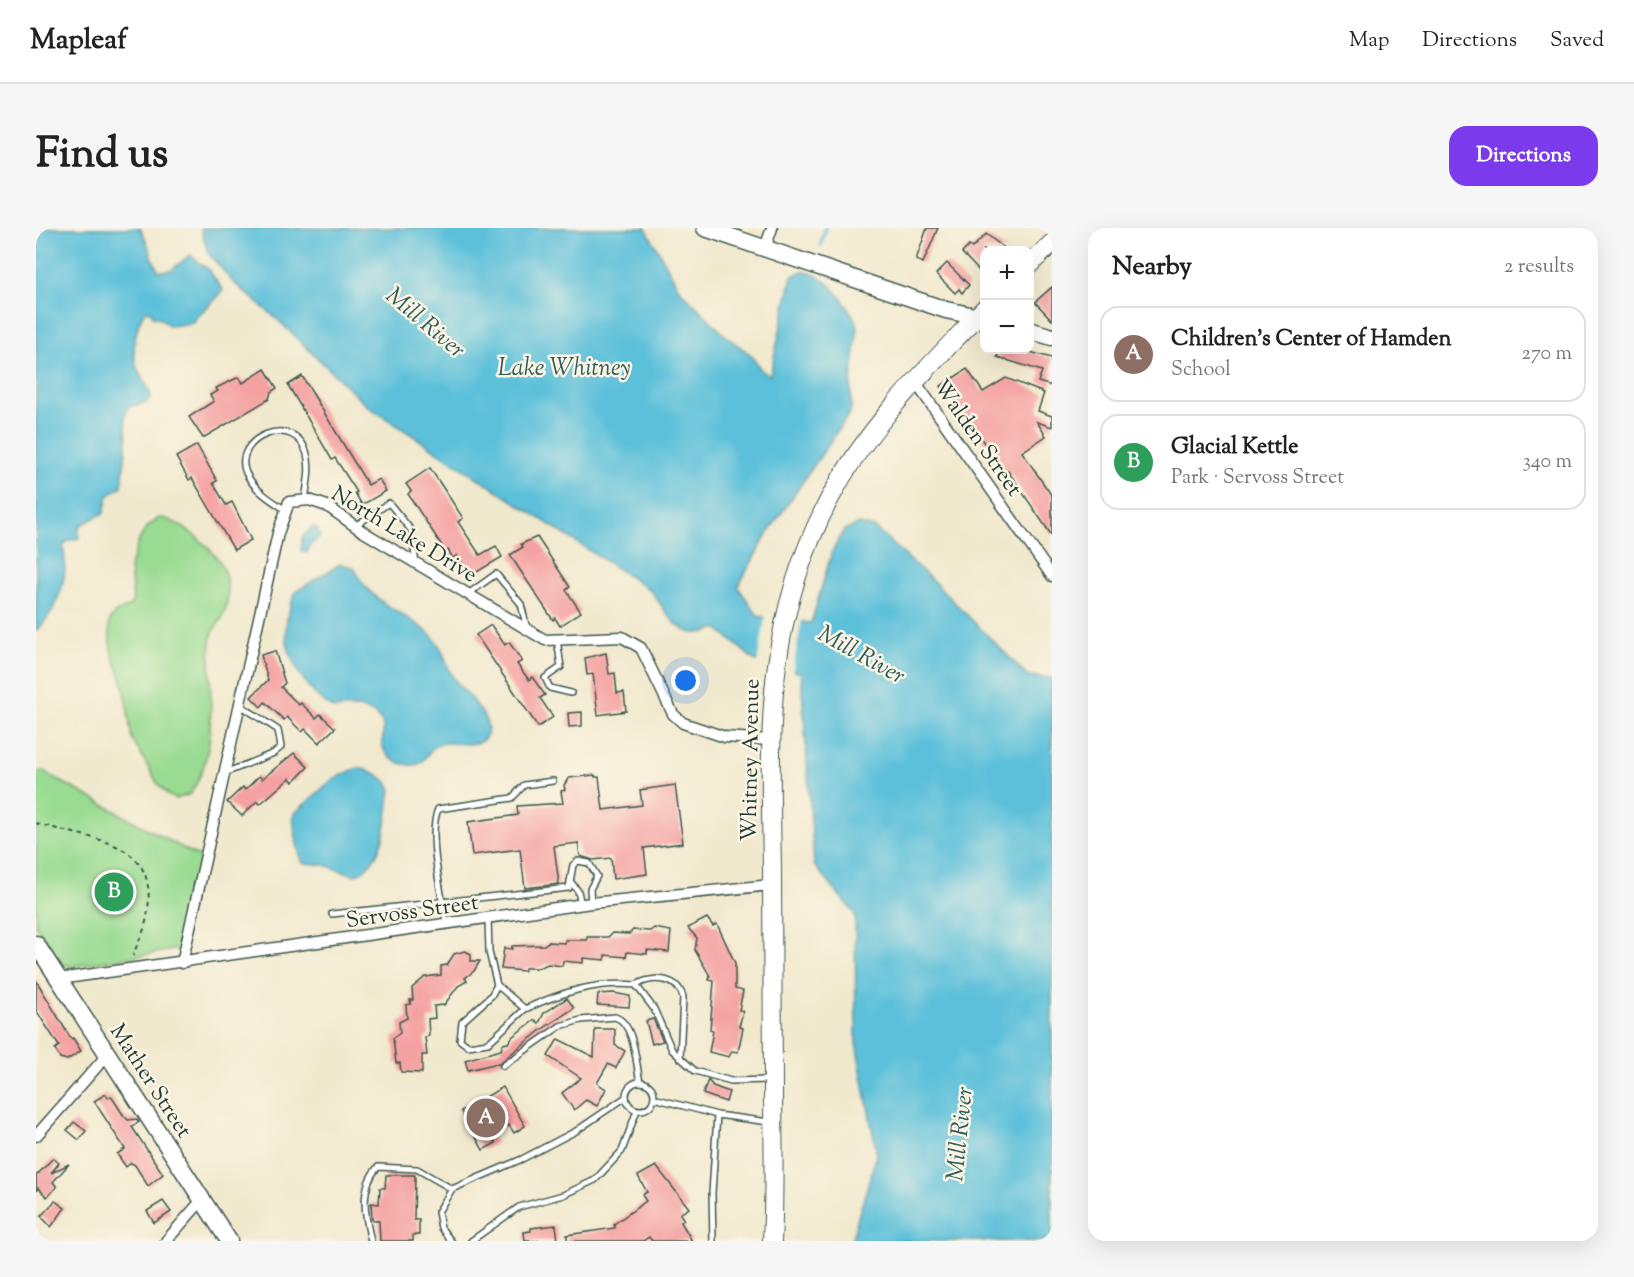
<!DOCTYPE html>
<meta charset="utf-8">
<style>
:root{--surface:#fff;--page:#f6f6f6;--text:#222;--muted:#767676;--line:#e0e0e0;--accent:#7c3aed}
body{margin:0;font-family:"Sorts Mill Goudy",serif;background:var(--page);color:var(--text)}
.controls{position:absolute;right:18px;top:18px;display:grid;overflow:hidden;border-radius:12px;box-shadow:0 6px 24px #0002}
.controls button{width:54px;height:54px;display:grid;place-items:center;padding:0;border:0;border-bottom:2px solid var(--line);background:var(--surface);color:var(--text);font:30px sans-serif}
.you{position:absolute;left:650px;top:453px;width:21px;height:21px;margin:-15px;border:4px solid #fff;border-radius:50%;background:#1a73e8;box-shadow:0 0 0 9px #1a73e833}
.badge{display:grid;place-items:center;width:39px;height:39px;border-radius:50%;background:var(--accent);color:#fff;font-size:20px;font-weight:700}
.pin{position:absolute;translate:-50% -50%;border:3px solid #fff;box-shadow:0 2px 6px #0006}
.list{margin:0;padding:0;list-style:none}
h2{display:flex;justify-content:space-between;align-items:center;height:78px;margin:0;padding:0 24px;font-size:26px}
h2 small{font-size:20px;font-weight:400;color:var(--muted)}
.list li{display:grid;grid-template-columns:39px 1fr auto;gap:18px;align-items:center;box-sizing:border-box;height:96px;margin:0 12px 12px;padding:0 12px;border:2px solid var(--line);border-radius:18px}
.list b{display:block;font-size:22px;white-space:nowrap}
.list p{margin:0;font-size:20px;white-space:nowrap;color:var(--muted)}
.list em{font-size:20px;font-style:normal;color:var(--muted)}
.map{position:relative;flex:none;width:1016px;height:1013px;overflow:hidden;border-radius:18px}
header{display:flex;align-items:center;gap:36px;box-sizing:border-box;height:84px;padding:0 30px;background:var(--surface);border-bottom:2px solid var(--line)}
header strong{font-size:28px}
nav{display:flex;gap:33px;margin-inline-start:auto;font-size:21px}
.intro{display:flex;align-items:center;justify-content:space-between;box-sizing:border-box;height:144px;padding:0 36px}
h1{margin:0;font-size:42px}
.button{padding:15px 27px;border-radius:18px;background:var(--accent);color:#fff;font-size:21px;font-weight:700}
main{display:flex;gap:36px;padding:0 36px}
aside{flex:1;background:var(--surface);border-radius:18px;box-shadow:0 6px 24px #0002}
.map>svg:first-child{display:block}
.green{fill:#99db92;stroke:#5c8c63;stroke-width:1.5}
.water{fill:#5cc0da;stroke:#3e7e87;stroke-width:1.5}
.pier{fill:#f1e9ce}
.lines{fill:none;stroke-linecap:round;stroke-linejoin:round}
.stream{stroke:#5cc0da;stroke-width:4}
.building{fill:#f4a1a1}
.lane-casing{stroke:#3e574b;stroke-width:8}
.street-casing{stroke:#3e574b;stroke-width:13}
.secondary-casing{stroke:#3e574b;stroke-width:19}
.primary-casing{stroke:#3e574b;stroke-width:20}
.path{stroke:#3e574b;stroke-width:2;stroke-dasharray:4.5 4.5;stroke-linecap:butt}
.lane{stroke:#fff;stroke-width:5}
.street{stroke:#fff;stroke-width:10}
.secondary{stroke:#fff;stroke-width:16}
.primary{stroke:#fff;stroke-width:18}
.labels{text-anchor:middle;stroke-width:5;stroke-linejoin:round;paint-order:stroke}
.street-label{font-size:22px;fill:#1f3d34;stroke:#fcf5e5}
.water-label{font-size:24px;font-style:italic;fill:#2e5e5e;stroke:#fcf5e5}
</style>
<header>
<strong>Mapleaf</strong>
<nav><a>Map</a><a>Directions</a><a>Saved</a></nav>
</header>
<div class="intro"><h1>Find us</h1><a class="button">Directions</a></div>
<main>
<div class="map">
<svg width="1016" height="1013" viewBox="0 0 1016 1013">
<rect width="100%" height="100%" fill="#fcf5e5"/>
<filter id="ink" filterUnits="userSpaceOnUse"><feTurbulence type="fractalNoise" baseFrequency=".0167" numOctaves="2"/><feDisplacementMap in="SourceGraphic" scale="12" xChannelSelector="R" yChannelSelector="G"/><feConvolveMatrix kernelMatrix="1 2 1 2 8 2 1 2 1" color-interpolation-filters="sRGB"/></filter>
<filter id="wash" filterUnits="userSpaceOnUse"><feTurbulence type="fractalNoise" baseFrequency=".008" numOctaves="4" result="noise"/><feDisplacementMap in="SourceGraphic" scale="24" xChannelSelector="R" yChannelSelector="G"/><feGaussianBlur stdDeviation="1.35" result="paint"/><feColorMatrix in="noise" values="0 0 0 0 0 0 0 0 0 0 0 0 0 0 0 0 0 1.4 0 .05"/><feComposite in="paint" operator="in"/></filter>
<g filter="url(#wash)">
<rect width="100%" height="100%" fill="#f1e9ce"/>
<!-- green -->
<g class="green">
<path d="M123,290C141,289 184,325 188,343C193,359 193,377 185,392C180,399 176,403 175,412C171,461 185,523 154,566L140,571L133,568L122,556L96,511L88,458L75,422L73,397L75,390L80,384L94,378L97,372L94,338L103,312L111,299Z"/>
<polygon points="6,543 165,630 142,721 34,739 26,735 0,698 0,545"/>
</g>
<!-- water -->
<g class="water">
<path d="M0,0H104C113,14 114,29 123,43L135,42L154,27L172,41L187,62C179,76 165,81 156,95L134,98L122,89H118L114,83H109C98,101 94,127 104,147C109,155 113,159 115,168L111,174L92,179L89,189L91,212L86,258L72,268L68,285L43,298V310L32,313L27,318C34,348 22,382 0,403Z"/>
<path d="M165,0H610L644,62L691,109L714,126L726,143L734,147L756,48L768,42C796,52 808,71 822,97L815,157V183L730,308L702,359L722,388L775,395L796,324L808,302L823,296L839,300L896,352L992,448L1016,450V1013H815L841,926L820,816L819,686L778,637L765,445L718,432L681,400C643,417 635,388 614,362L331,178L241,91L197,54L172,25Z"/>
<polygon points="277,298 282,302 284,309 274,317 271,325 265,323 266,310"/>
<path d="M304,336L317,339C322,345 324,353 329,358C346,379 376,389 395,407C409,421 409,436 418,451C427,463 460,492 450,508C440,525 413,508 398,519C393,523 390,531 383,536C370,539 352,534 347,519C345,512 349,502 346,495C336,477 315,479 298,481C272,466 249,430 250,400C250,388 256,375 259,364Z"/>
<path d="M321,540C335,542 349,548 355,561C350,591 351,633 319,647L289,637L267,635C263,630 256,592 258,586L297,551Z"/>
</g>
<!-- pier -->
<polygon class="pier" points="730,386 766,391 756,446 721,436"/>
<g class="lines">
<!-- stream -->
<polyline class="stream" points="785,17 789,0"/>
</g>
<g id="blocks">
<!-- building -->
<g class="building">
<polygon points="891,0 902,0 887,35 880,32"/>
<polygon points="950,6 971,22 948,22 948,48 926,25 933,18 936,20"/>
<polygon points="911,35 933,57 926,65 923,61 919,65 900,46"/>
<polygon points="1016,59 1016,92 999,74"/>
<polygon points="964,122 987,122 1016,130 1016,158 1002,154 1006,143 961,129"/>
<polygon points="229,141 241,160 235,164 233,171 167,210 153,189 178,173 174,167 182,163 180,160 203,149 207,155"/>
<polygon points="931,141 947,164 970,150 1008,165 1002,183 1016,188 1016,199 1001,194 1010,208 986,224 1016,268 1016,308 972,243 969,245 916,169 913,171 905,158"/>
<polygon points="266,148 332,257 343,251 350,263 326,277 319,265 321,264 299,230 296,232 252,157"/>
<polygon points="161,217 181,253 177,255 190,277 196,274 215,312 198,322 156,250 153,252 140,229"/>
<polygon points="394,240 427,290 422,294 444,327 460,318 466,329 434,348 421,327 417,330 412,322 410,324 372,266 375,263 370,256"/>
<polygon points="501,309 534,359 530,362 545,384 524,398 519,390 517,392 474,327 487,319 485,316"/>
<polygon points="455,397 469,417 473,414 486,433 481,436 493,452 496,449 509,467 504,470 517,489 502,499 440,407"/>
<polygon points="239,423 249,455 245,459 263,477 265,475 280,490 284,486 299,500 283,515 269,501 266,504 251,489 248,492 229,474 225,479 215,469 232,452 225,427"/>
<polygon points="570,425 573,446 579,445 581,465 588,464 590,483 562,487 557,446 551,447 549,430"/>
<polygon points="546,484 546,498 533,499 532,485"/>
<polygon points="258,525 272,539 257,554 254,550 224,576 221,573 206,588 191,574 207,559 209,562 223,548 226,551"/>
<polygon points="559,547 559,549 563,549 567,582 606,577 604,562 639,557 647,615 608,620 611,646 577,651 575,630 557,632 544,628 542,615 518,618 523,656 489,660 484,621 436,627 432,594 482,587 481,578 527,575 525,563 529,562 528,557 533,550"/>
<polygon points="671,690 677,698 681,696 699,735 699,761 707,763 703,782 707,783 703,799 707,800 702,824 696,823 693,829 673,824 677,803 674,802 678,753 673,752 674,748 659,722 661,710 652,700"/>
<polygon points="618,700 635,703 633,724 611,722 611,726 591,724 590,729 569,727 569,732 547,730 547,735 527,733 526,738 512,736 502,740 489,740 488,743 465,741 468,720 476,721 476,718 508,717 512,714 529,715 529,712 551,712 551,709 572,709 576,705 593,706 597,702 614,703"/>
<polygon points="429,723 435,726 435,733 444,733 438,743 429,750 431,753 422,758 408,777 398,778 399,790 392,791 393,808 389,809 391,827 386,827 386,845 365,844 364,835 360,835 357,810 364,805 363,794 371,790 370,777 375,776 374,772 377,772 376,760 389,749 405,747 405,738 411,737 418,726"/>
<polygon points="0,752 35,811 37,810 45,823 31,832 24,830 19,821 23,818 0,782"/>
<polygon points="577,765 594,768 593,779 561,777 562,766"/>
<polygon points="531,770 538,780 505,802 461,837 462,835 432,842 429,832 465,822 467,816 472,815 477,808 499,792 503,795 508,785"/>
<polygon points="617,791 627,813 616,816 610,793"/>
<polygon points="559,801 579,801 579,817 589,823 580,840 572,836 561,855 570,861 561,878 550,872 538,882 526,865 545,850 512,828 522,811 558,829"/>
<polygon points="672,852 677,858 693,864 690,874 667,866"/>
<polygon points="467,859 489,898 478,905 473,897 455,907 460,915 447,922 425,883"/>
<polygon points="70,866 72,870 75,868 88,888 92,892 101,891 103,894 96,899 127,946 112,958 99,937 95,935 90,939 81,926 89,921 58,873"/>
<polygon points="38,894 50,903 43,912 31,902"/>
<polygon points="17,930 23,935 15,945 33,936 17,954 21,959 11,969 2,960 0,963 0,948"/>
<polygon points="620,938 653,980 644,986 648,992 645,994 656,1013 616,1013 613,1009 607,1013 531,1013 531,1007 579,1000 578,996 610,973 606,967 611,964 602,948"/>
<polygon points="350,947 379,947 378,992 383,992 383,1007 377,1007 377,1013 344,1013 343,993 336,992 335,975 343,976 344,960 349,960"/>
<polygon points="19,973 29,980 15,999 5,988"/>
<polygon points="127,973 135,984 118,995 111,983"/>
<polygon points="520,997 522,1013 489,1013 488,1004 495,1003 495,1000"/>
</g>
</g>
</g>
<g filter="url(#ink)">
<use href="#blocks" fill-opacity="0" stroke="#3e574b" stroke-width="1.5"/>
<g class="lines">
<defs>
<g id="lane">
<path d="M250,282C236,273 218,262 210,245C195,210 259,183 271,226C275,241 271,257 269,272"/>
<polyline points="319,298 353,275 375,302 380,335"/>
<polyline points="432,366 460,346 485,376 491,401"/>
<polyline points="521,411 525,439 509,450 514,460 535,465"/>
<polyline points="189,545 238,525 245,519 242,502 204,477"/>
<polyline points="534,653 542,663 545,677"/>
<polyline points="296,686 533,660 537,637 542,633 553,635 561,648 554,661 555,675"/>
<path d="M452,690L453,724L461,757L489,781C524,765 560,753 600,757L618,781L636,822L659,843L695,853L732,852"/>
<path d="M410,695C406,666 391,608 402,581L476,570L488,557L517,553"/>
<polyline points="461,757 455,768 426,794 424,812 432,818 452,815 489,781"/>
<path d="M600,757C616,748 641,748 647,769L644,830"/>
<path d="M467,838L524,798L545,792L579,789C599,795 600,837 604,854"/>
<circle cx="604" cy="868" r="14"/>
<polyline points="618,870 681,887 733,894"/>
<path d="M335,1013C329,989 323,959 342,939L381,941L416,961"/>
<polyline points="415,1013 405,1000 402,984 416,961 486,931 540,903 590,869"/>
<polyline points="435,1013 483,979 527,967 559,952 586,923 601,882"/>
<polyline points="677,1013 676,965 681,887"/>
</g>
<g id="street">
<polyline points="729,20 736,0"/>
<polyline points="878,152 1016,348"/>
<polyline points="146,735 242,305 253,274 273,272 291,278 326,303 509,412 586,409 605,420 637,486 647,495 689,509 733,512"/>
<polyline points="23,751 555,675 736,657"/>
<polyline points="0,908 72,826"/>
<polyline points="130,1013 166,972"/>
</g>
<g id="secondary">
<polyline points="669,0 910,82 948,90"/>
<polyline points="993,102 1016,109"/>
<polyline points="0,716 193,1013"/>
</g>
<g id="primary">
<polyline points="993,37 1016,15"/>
<path d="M736,1013C739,961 737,909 737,858C737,786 736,714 736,642C734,505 727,397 794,270C833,196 891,141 948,81"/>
</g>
</defs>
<!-- lane casing -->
<use href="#lane" class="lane-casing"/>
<!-- street casing -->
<use href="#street" class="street-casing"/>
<!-- secondary casing -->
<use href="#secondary" class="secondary-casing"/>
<!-- primary casing -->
<use href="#primary" class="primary-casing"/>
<!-- path -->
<path class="path" d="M0,595C59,614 130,609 109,698C106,708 100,718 97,728"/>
<!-- lane -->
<use href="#lane" class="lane"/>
<!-- street -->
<use href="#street" class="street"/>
<!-- secondary -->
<use href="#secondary" class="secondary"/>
<!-- primary -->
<use href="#primary" class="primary"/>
</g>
</g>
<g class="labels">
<!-- street labels -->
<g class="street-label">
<text transform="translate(943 209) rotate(55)" y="8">Walden Street</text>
<text transform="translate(369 305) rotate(31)" y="8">North Lake Drive</text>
<text transform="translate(713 532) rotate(-89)" y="8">Whitney Avenue</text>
<text transform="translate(376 682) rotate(-8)" y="8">Servoss Street</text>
<text transform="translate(116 852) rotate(57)" y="8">Mather Street</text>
</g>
<!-- water labels -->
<g class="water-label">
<text transform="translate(390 94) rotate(40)" y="8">Mill River</text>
<text x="528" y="147">Lake Whitney</text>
<text transform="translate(826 426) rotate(29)" y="8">Mill River</text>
<text transform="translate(923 906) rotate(-84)" y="8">Mill River</text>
</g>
</g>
</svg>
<div class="controls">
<button>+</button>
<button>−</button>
</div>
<div class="you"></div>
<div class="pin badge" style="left:450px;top:890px;background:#8d6e63">A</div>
<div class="pin badge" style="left:78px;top:664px;background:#2e9e5b">B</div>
</div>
<aside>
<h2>Nearby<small>2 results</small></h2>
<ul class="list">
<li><span class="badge" style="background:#8d6e63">A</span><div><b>Children's Center of Hamden</b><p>School</p></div><em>270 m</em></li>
<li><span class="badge" style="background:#2e9e5b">B</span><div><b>Glacial Kettle</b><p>Park · Servoss Street</p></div><em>340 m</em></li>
</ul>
</aside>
</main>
